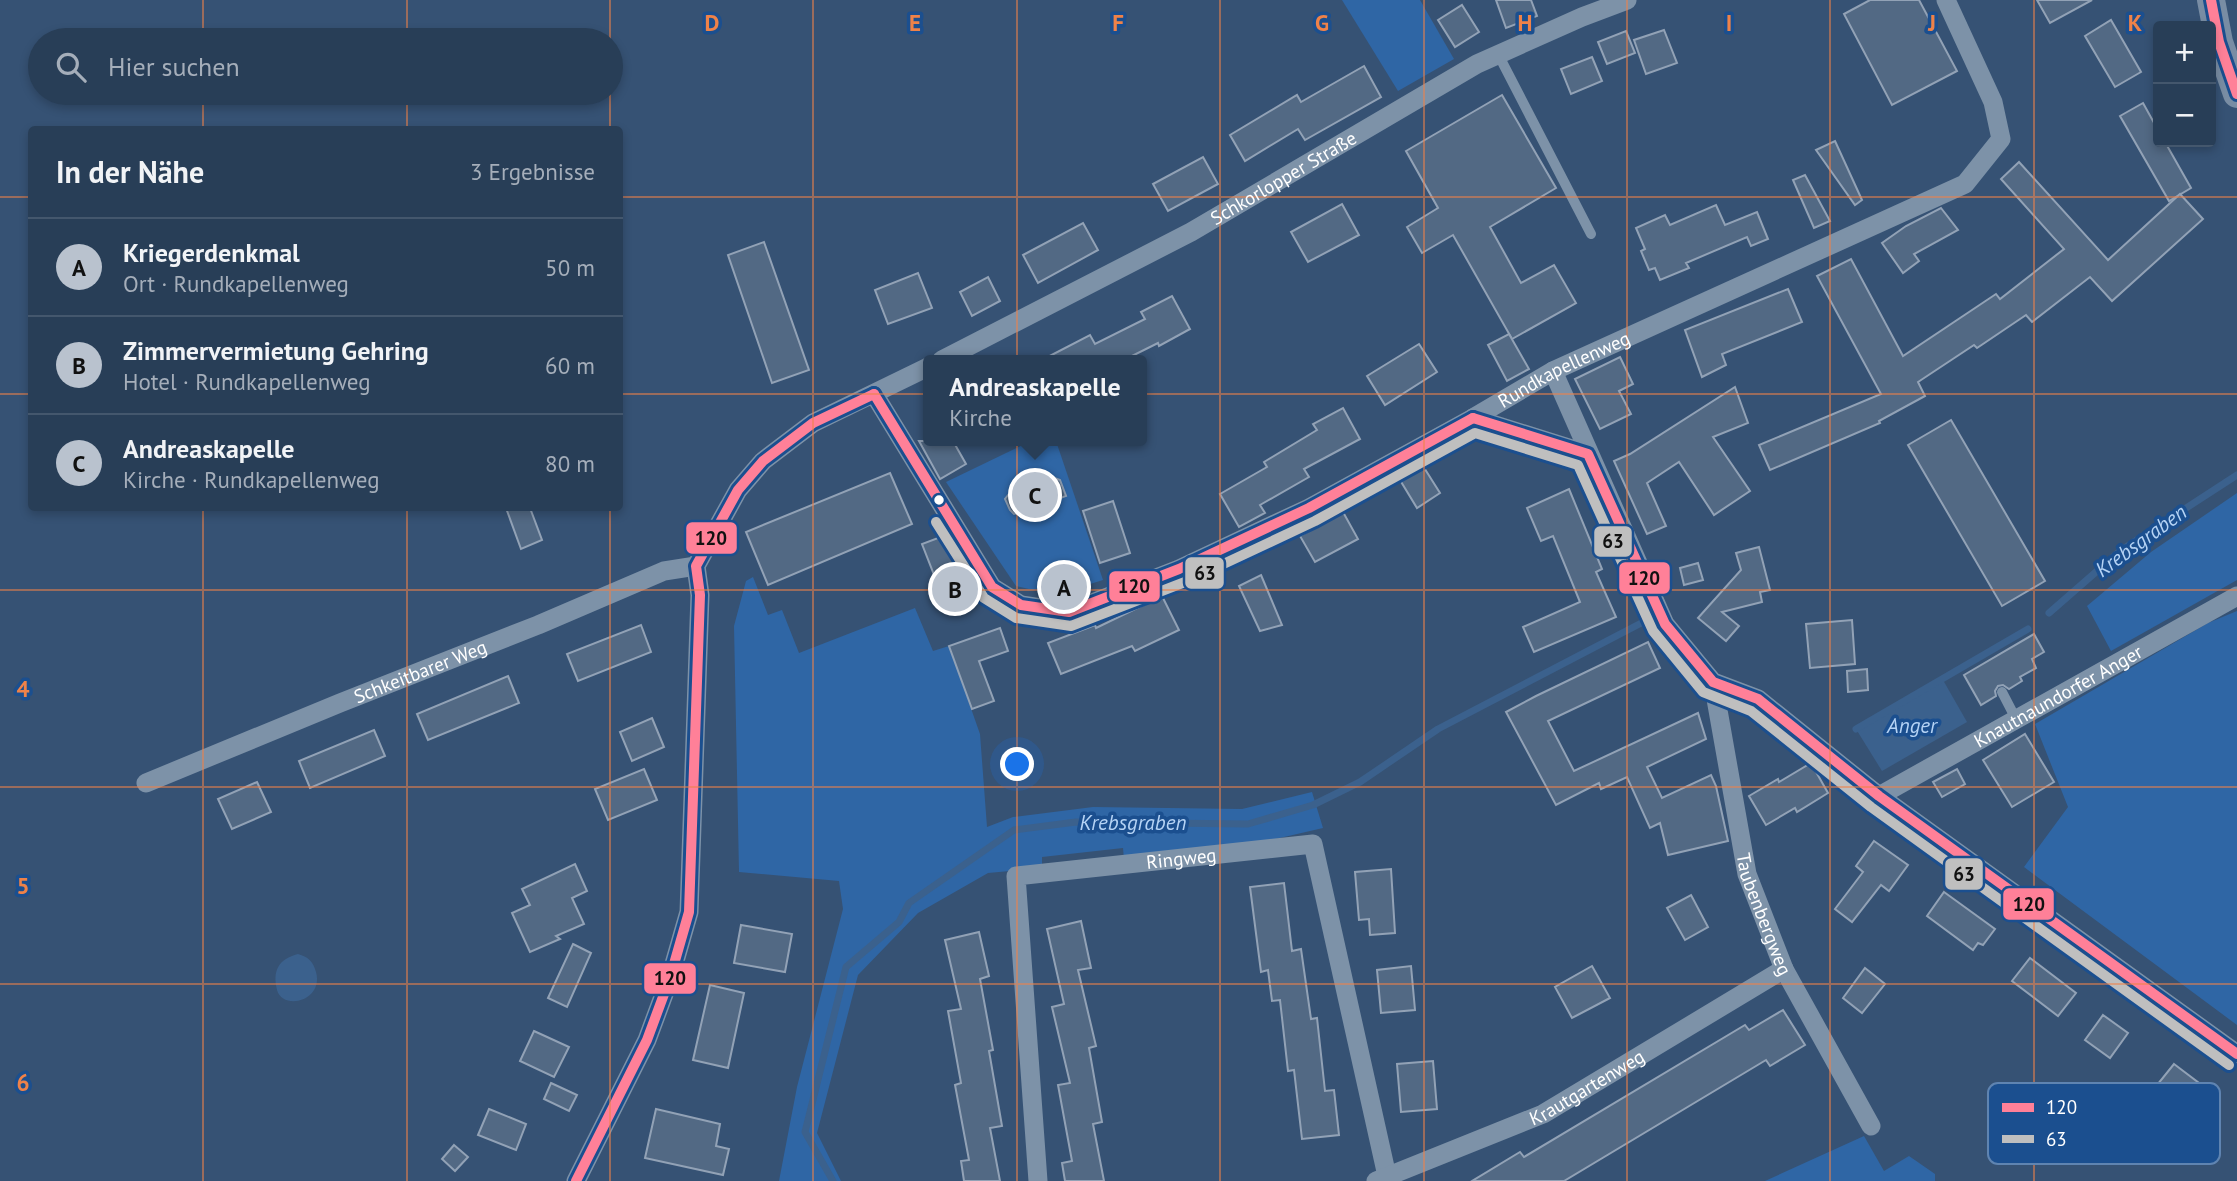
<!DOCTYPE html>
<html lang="de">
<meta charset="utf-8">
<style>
:root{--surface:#283e57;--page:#344961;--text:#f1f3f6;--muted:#a5aeba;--line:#44576d;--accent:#b9c2ce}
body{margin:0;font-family:"PT Sans",sans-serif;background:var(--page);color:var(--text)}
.controls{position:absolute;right:21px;top:21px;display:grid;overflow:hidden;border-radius:7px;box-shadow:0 4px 10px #0003}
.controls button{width:63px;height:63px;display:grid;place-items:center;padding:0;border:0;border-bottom:2px solid var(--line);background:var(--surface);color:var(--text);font:35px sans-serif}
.you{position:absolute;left:1018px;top:765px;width:24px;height:24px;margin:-18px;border:5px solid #fff;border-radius:50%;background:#1a73e8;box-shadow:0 0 0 10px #1a73e833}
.badge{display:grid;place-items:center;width:46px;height:46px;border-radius:50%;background:var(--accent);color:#111;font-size:23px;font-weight:700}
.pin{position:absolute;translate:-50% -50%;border:4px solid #fff;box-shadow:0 2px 7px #0006}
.popup{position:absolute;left:923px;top:355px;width:224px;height:91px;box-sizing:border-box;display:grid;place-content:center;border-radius:7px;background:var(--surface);filter:drop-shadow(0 2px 5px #0005);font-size:23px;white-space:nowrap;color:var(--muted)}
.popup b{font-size:26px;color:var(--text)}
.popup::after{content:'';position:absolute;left:50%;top:100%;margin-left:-14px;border:14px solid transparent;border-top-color:var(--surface)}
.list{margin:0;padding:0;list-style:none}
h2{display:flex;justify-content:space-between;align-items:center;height:91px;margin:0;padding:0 28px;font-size:30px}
h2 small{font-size:23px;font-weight:400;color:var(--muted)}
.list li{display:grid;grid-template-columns:46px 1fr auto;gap:21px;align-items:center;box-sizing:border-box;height:98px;padding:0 28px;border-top:2px solid var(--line)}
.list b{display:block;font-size:26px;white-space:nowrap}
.list p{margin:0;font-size:23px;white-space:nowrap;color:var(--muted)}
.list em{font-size:23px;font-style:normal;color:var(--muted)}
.icon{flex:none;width:38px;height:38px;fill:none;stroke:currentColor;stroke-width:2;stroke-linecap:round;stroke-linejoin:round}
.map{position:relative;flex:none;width:2237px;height:1181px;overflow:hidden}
.search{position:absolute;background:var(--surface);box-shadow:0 4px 10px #0003;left:28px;top:28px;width:595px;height:77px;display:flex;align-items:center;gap:18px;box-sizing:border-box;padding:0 24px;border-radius:38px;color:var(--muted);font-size:26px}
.panel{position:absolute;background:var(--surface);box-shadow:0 4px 10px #0003;left:28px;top:126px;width:595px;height:385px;border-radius:7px}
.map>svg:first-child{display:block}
.green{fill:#2f66a5}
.water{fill:#3b618d}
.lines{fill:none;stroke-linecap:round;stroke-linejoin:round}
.stream{stroke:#3b618d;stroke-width:7}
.building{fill:#526984;stroke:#92a2b6;stroke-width:2}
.service{stroke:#7d92a8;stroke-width:10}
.minor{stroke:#7d92a8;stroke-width:19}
.secondary{stroke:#798da4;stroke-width:28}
.bus-1-casing{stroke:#1b4f8f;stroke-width:16}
.bus-2-casing{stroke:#1b4f8f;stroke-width:16}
.bus-1{stroke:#ff8098;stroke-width:10}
.bus-2{stroke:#bfbfbf;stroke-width:10}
.grid{fill:none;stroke:#ee8249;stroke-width:2;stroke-opacity:0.55}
.bus-dot{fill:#fff;stroke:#1b4f8f;stroke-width:2.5}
.labels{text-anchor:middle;stroke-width:7;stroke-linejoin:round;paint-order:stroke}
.street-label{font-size:19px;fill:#fff;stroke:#1b4f8f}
.water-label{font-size:21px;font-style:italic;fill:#b5d3f5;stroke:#1b4f8f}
.key{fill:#1b4f8f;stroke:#5f84b1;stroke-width:2}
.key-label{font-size:19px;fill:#fff}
.grid-label{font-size:23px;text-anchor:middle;font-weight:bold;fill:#ee8249;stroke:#1b4f8f;stroke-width:7;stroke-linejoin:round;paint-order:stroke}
.line-badge{stroke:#1b4f8f;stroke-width:2.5}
.pale-badge-label{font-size:19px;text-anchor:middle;font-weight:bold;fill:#111}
</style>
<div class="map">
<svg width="2237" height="1181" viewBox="0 0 2237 1181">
<rect width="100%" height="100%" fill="#365274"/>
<!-- green -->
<g class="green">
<polygon points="1342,0 1420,0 1454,59 1398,91"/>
<polygon points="1031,441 1056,441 1103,580 1055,595 1016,586 946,482"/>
<polygon points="2237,493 2237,580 2111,651 2087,606 2151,552"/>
<polygon points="753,577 768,615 782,610 799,653 915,608 933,651 949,646 980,734 987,827 1013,817 1093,807 1242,809 1312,792 1323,828 1250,845 1124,859 1123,848 1042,857 1042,868 988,873 918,913 858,975 817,1133 841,1181 779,1181 797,1087 843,909 839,881 739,872 734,626 746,581"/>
<polygon points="2237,611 2237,1025 2024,867 2068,807 2035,724 2208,623"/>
<polygon points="1864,1136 1884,1171 1909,1156 1935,1174 1935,1181 1765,1181"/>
</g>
<!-- water -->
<g class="water">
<polygon points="1943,680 1967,722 1882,771 1856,729"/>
<path d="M298,954C308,957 313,961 316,972C324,1001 283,1011 277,990C272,970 279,959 298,954Z"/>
</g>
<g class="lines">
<!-- stream -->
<g class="stream">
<polyline points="2049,613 2120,551 2237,475"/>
<polyline points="1856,729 2028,629"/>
<polyline points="833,1181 805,1132 846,967 899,922 909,903 1014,830 1076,822 1248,824 1313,805 1360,782 1438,729 1647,620"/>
</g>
</g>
<!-- building -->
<g class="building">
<polygon points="1496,0 1531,0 1537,16 1506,28"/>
<polygon points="1870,0 1919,0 1957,71 1892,105 1844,14"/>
<polygon points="2037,0 2092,0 2050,23"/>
<polygon points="1462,5 1479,32 1455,47 1438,20"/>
<polygon points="2111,20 2141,72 2115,87 2085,36"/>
<polygon points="1664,30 1677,63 1646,74 1634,40"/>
<polygon points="1626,31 1635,53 1607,64 1598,42"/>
<polygon points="1592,57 1602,81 1571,94 1561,69"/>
<polygon points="1364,66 1381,97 1305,140 1298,129 1245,161 1230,135 1297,95 1301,102"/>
<polygon points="1502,95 1556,188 1490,227 1521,283 1554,265 1576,303 1512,339 1453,235 1422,253 1407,227 1438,208 1406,151"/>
<polygon points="2143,103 2158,130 2158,142 2165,142 2191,188 2169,201 2120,116"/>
<polygon points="1835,141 1862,200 1855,205 1816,150"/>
<polygon points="1203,157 1218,184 1168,211 1153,184"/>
<polygon points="2019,162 2108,260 2180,194 2203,219 2112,301 2090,277 2032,322 2026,315 1977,348 1974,345 1918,382 1925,396 1879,421 1880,423 1770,470 1759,445 1881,394 1817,276 1851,259 1903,356 1996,294 2000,299 2064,249 2001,179"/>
<polygon points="1805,175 1830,221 1814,228 1793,180"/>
<polygon points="1342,204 1359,235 1308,262 1291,232"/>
<polygon points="1716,205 1725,225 1757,212 1768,239 1751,246 1747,237 1686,263 1689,268 1660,280 1655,268 1649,270 1641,251 1645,249 1636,228 1665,215 1670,225"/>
<polygon points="1941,208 1958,230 1914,254 1919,261 1903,273 1882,243 1906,226"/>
<polygon points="1083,223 1098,250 1038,283 1023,255"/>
<polygon points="764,242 809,370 772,383 728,255"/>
<polygon points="918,273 932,308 888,324 875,290"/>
<polygon points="988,277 1000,301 972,316 960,292"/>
<polygon points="1788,289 1802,322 1722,354 1726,365 1702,377 1685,330"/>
<polygon points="1172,296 1190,329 1159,346 1158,343 1124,360 1042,360 1090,335 1095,344 1145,319 1141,312"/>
<polygon points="1509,334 1529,369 1507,381 1488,345"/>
<polygon points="1419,344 1437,372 1385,405 1367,376"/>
<polygon points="1620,357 1633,384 1619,391 1631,414 1600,429 1575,379"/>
<polygon points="1735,387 1748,423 1713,437 1750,491 1714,515 1679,462 1647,483 1666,526 1647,534 1614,461 1630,454"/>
<polygon points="1343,408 1360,439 1304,469 1309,477 1260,505 1265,513 1239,527 1220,494 1267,467 1264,462 1317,430 1313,424"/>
<polygon points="1951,420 2045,581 2002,606 1908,445"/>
<polygon points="919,441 953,441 966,464 940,479"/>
<polygon points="1423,466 1440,493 1417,508 1400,480"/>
<polygon points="890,473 912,524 768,585 746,532"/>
<polygon points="1052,477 1060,480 1066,496 1020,513 1014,514 1010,510 1005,499 1013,489"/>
<polygon points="1569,489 1602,569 1596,572 1616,617 1534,652 1523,627 1580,602 1553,536 1541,541 1527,508"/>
<polygon points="1113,501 1130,553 1100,563 1083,511"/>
<polygon points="506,508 530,508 542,540 521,549"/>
<polygon points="1343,512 1358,539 1315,562 1300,536"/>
<polygon points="946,535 959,557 976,597 947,608 922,544"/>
<polygon points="1759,547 1770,590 1760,592 1762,602 1722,612 1739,626 1726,641 1698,618 1741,570 1736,553"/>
<polygon points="1698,563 1703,580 1684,585 1680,568"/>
<polygon points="1261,575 1282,625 1260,631 1239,586"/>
<polygon points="1162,596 1179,630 1135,651 1132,646 1061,674 1048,643 1095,625 1096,628"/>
<polygon points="1852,620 1855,664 1810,668 1806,624"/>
<polygon points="641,625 651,652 578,681 567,654"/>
<polygon points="1000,628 1008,651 979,661 994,701 972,709 949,646"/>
<polygon points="2034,634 2044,652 2032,659 2036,668 2020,677 2022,681 2009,689 2003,685 1998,686 1995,691 1996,696 1981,705 1964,675"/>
<polygon points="1648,642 1660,668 1548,721 1574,771 1698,713 1706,739 1647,767 1662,798 1711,775 1716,786 1728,841 1668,855 1660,823 1650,828 1627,777 1601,789 1599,783 1556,805 1506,712 1536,696"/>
<polygon points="1867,669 1868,690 1848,692 1847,671"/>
<polygon points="508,676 519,703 428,740 417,714"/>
<polygon points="652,718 664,747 632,761 620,732"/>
<polygon points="374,730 385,756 310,788 299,761"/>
<polygon points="2025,734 2054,782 2012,807 1983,760"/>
<polygon points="1811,763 1828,793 1797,812 1795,808 1766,825 1749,796 1778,779 1779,782"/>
<polygon points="644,769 657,800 608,820 595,789"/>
<polygon points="1957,769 1965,784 1942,797 1933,782"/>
<polygon points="257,782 271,812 232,829 218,799"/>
<polygon points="1874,841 1908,865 1889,891 1881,885 1852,922 1835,909 1863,872 1856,866"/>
<polygon points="575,864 587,891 572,898 584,924 556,936 560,939 530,952 512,913 530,905 522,889"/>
<polygon points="1391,869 1395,933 1370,935 1369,919 1359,920 1355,872"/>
<polygon points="1284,883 1292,951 1301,949 1311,1019 1317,1018 1325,1091 1334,1090 1339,1135 1302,1139 1294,1070 1288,1071 1280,1000 1272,1001 1268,970 1261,972 1250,887"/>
<polygon points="1944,892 1995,929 1983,945 1978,943 1973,950 1927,916"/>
<polygon points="1691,895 1708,927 1685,940 1667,908"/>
<polygon points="1081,921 1091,968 1078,970 1096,1046 1089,1048 1102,1122 1093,1124 1104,1181 1065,1181 1062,1163 1072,1161 1058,1085 1070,1083 1052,1007 1064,1004 1047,929"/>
<polygon points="741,925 792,934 785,972 734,963"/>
<polygon points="979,932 989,976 980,979 993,1050 989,1051 1002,1126 990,1128 1000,1181 964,1181 961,1161 969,1160 955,1085 961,1083 948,1011 961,1009 945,940"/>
<polygon points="573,944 591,953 567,1007 548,998"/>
<polygon points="2030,958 2076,993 2058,1016 2012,981"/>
<polygon points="1411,966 1415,1010 1381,1013 1377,970"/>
<polygon points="1592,966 1610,998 1572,1018 1555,987"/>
<polygon points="1865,968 1885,984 1862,1013 1843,998"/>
<polygon points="710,985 744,993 728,1068 693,1060"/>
<polygon points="1783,1010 1805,1045 1770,1066 1766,1060 1564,1181 1472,1181 1520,1152 1524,1157 1745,1025 1749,1030"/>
<polygon points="2103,1015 2128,1033 2110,1058 2085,1040"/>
<polygon points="534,1031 569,1047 554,1077 520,1061"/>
<polygon points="1433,1061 1437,1109 1401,1112 1397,1064"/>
<polygon points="2174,1064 2199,1083 2179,1109 2153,1090"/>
<polygon points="551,1083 577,1095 569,1111 544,1099"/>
<polygon points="489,1109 526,1124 516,1150 478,1135"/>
<polygon points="656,1109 720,1124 716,1146 729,1149 723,1175 645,1158"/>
<polygon points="454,1145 468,1157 455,1171 442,1159"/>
</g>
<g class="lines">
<!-- service -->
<g class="service">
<polyline points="1498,54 1591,234"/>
<polyline points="2002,692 2016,719"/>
</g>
<!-- minor -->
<g class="minor">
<path id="s1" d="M942,360L1191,232L1477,64L1582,17L1627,0"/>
<polyline points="1553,371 1665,624 1713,682 1758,699 1879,796 2237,1054"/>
<path id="s2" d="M874,394L992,587L1021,605L1069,612L1179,569L1309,508L1473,418L1553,371L1965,184L2001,139L1993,102L1946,0"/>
<polyline points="1473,418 1588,454"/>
<path id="s3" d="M1713,682L1747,874L1784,969L1871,1126"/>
<path id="s4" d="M146,783L340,703L538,625L664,571L696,566"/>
<path id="s5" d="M1879,796L2237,596"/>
<polyline points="576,1181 647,1040 670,978 689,912 700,595 696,566 738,490 763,461 813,423 928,367"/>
<path id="s6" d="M1038,1181L1016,876L1313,844L1387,1176"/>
<path id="s7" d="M1376,1181L1543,1114L1784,969"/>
</g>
<!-- secondary -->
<polyline class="secondary" points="2211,0 2219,42 2237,94"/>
<defs>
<g id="bus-1">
<polyline points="2211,0 2219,42 2237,94"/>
<polyline points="874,394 992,587 1021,605 1069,612 1179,569 1309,508 1473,418"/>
<polyline points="1473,418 1588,454 1665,624 1713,682 1758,699 1879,796 2237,1054"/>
<polyline points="576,1181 647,1040 670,978 689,912 700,595 696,566 738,490 763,461 813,423 874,394"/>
</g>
<polyline id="bus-2" points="936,522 984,598 1016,618 1071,626 1185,582 1315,521 1475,433 1578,465 1653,631 1703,692 1751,711 1871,807 2229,1065"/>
</defs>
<!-- bus-1 casing -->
<use href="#bus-1" class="bus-1-casing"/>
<!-- bus-2 casing -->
<use href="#bus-2" class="bus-2-casing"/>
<!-- bus-1 -->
<use href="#bus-1" class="bus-1"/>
<!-- bus-2 -->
<use href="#bus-2" class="bus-2"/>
</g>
<!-- grid -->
<path class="grid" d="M203,0V40M407,0V40M610,0V40M813,0V1181M1017,0V1181M1220,0V1181M1424,0V1181M1627,0V1181M1830,0V1181M2034,0V1181M203,93V130M407,93V130M610,93V130M0,197H32M620,197H2237M0,394H32M620,394H2237M203,508V1181M407,508V1181M610,508V1181M0,590H2237M0,787H2237M0,984H2237"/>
<!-- markers -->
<circle class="bus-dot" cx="939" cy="500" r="6"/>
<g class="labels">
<!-- street labels -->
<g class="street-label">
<text dy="7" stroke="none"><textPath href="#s1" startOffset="387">Schkorlopper Straße</textPath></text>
<text dy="7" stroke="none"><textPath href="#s2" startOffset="861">Rundkapellenweg</textPath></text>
<text dy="7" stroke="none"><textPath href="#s4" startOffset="296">Schkeitbarer Weg</textPath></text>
<text dy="7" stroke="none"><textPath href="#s5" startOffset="205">Knautnaundorfer Anger</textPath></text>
<text dy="7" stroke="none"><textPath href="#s6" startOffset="472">Ringweg</textPath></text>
<text dy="7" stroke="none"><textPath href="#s3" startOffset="238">Taubenbergweg</textPath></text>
<text dy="7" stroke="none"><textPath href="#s7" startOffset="231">Krautgartenweg</textPath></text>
</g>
<!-- water labels -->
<g class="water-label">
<text transform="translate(2141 541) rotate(-36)" y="7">Krebsgraben</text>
<text x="1912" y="733">Anger</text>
<text x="1133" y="830">Krebsgraben</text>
</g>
</g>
<!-- legend -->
<rect x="1988" y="1083" width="232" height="81" rx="10" class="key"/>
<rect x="2002" y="1103" width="32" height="9" fill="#ff8098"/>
<rect x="2002" y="1135" width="32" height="8" fill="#bfbfbf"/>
<g class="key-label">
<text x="2046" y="1114">120</text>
<text x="2046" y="1146">63</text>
</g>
<g class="grid-label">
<text x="712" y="31">D</text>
<text x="915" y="31">E</text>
<text x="1118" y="31">F</text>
<text x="1322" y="31">G</text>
<text x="1525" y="31">H</text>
<text x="1729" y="31">I</text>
<text x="1932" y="31">J</text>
<text x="2135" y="31">K</text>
<text x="23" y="697">4</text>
<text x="23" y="894">5</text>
<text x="23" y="1091">6</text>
</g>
<g class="line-badge">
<rect x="685" y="521" width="53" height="34" rx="7" fill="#ff8098"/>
<rect x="1593" y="525" width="40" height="33" rx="7" fill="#bfbfbf"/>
<rect x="1184" y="556" width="41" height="34" rx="7" fill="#bfbfbf"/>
<rect x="1618" y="561" width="53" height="34" rx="7" fill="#ff8098"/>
<rect x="1108" y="570" width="53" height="33" rx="7" fill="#ff8098"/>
<rect x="1944" y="857" width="40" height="34" rx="7" fill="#bfbfbf"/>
<rect x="2002" y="887" width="53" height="34" rx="7" fill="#ff8098"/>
<rect x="643" y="962" width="54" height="33" rx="7" fill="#ff8098"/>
</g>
<g class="pale-badge-label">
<text x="711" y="545">120</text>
<text x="1613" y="548">63</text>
<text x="1205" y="580">63</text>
<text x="1644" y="585">120</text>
<text x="1134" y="593">120</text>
<text x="1964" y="881">63</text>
<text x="2029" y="911">120</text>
<text x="670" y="985">120</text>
</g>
</svg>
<div class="controls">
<button>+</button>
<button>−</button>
</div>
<div class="you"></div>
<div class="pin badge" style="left:1064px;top:587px">A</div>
<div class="pin badge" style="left:955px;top:589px">B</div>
<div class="pin badge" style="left:1035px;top:495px">C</div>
<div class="popup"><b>Andreaskapelle</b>Kirche</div>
<div class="search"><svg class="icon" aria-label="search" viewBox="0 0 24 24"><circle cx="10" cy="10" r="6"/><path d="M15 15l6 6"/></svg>Hier suchen</div>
<section class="panel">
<h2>In der Nähe<small>3 Ergebnisse</small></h2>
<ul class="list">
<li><span class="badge">A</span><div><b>Kriegerdenkmal</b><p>Ort · Rundkapellenweg</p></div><em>50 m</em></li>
<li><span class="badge">B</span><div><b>Zimmervermietung Gehring</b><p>Hotel · Rundkapellenweg</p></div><em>60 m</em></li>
<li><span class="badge">C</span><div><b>Andreaskapelle</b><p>Kirche · Rundkapellenweg</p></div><em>80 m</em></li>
</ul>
</section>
</div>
